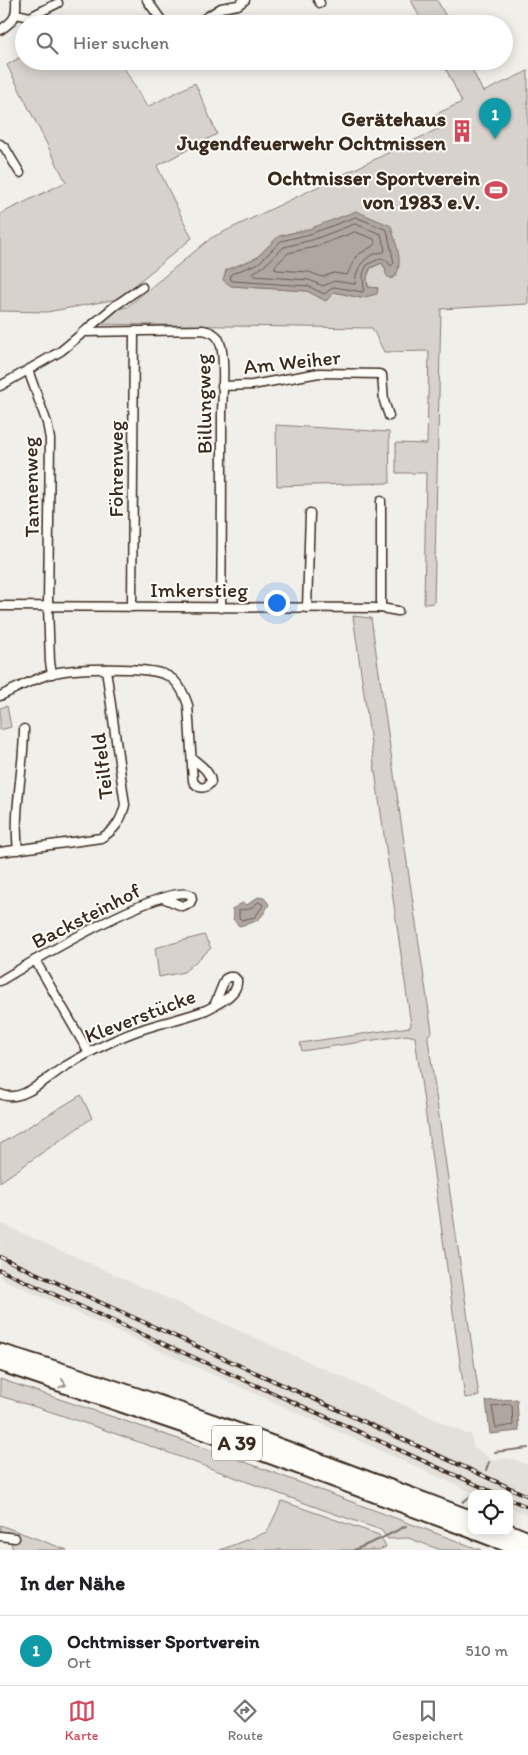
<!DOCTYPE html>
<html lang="de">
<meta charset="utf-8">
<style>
:root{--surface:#fff;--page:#f6f6f6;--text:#202124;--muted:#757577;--line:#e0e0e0;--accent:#d1495b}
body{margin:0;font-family:Itim,sans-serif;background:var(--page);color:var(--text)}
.controls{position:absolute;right:15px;bottom:15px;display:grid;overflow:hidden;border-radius:10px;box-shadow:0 2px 12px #0003}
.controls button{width:45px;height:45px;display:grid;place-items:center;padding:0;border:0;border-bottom:1px solid var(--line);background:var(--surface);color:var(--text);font:25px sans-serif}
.you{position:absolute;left:276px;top:602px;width:18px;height:18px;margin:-12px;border:4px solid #fff;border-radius:50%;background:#1a73e8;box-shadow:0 0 0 8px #1a73e833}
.badge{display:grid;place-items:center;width:32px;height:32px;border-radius:50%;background:var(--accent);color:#fff;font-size:16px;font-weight:700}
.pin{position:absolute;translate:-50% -41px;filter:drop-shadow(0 1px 2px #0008)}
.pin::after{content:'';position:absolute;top:26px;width:18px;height:15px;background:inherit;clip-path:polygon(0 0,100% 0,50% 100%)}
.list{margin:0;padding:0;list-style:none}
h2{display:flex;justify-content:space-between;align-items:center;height:65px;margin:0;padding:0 20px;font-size:21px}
h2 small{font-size:16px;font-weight:400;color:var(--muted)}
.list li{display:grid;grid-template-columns:32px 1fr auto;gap:15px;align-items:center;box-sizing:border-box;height:70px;padding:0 20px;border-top:1px solid var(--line)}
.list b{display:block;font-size:19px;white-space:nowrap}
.list p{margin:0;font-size:16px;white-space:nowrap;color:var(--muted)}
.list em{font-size:16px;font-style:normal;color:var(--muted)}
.icon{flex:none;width:28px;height:28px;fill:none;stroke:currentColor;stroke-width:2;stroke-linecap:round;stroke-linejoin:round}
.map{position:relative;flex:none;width:528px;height:1550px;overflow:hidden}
.search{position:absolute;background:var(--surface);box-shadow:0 2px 12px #0003;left:15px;right:15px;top:15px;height:55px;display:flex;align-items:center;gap:12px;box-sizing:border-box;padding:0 18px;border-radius:28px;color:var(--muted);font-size:19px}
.sheet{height:135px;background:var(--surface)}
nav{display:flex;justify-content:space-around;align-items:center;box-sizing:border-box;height:70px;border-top:1px solid var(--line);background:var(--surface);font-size:14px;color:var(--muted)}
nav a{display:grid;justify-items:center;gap:2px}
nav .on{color:var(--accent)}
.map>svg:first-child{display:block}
.built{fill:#e3e0da}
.green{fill:#d7d2cc;stroke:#897e75;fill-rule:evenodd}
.water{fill:#aea69f;stroke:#80746b}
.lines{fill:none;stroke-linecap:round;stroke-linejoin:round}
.shore{stroke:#695c52;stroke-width:1}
.stream{stroke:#80746b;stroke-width:2}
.minor-casing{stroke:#3b2a1e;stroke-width:11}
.motorway-casing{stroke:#3b2a1e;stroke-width:19}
.minor{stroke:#fdfcf7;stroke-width:8}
.motorway{stroke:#fdfcf7;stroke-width:15}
.rail-casing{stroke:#3b2a1e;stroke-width:4}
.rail{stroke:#fdfcf7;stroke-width:2;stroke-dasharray:5.5;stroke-linecap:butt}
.oneway{stroke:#9c938a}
.labels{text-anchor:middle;stroke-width:4;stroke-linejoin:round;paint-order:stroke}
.shield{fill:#fdfcf7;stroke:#75695f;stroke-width:1}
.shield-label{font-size:20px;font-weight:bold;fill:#3b2a1e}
.poi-label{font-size:21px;font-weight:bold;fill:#3b2a1e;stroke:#fdfcf7;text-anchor:end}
.street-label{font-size:21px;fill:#3b2a1e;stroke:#fdfcf7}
</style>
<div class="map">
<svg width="528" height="1550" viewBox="0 0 528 1550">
<rect width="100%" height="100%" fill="#f1efea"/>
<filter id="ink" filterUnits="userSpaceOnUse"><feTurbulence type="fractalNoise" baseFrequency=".02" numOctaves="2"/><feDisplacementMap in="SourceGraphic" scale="10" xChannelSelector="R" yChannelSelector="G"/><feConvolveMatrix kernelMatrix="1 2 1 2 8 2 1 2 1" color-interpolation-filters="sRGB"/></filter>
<g filter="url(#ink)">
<!-- built -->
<polygon class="built" points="0,1223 409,1407 466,1434 471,1433 473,1446 493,1461 506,1458 513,1459 528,1465 528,1515 509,1507 509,1494 476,1494 0,1278"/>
<!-- green -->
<g class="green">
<polygon points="411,0 437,0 450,24 423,24"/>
<polygon points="24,55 24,61 120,61 147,107 195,83 217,134 157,166 192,238 118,299 47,312 0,311 0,214 66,182 7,65"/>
<path d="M442,61H468L483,92L528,71V304L441,309L434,603L424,604L426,473H396V443L427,444L429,351L384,352L372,328L86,324L116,309L127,307L211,238L440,128L434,115L462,102ZM309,229L399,266L396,276L390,279L382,263L371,268L367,277L368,287L378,288L361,298L334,292L326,301L307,291L231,286L227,270L256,258L279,236Z"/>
<polygon points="276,425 389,432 390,483 277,486"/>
<polygon points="353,616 371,618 432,1032 428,1035 428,1039 479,1396 465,1398 415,1037 407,1035 302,1051 300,1043 410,1027 411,1025"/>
<polygon points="7,706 11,727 0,730 0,708"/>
<polygon points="204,935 211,948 184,972 159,977 155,948"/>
<polygon points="81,1095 92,1118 0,1182 0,1144"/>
<path d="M0,1379L226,1455L481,1550H441L408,1538L388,1539L381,1530C254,1487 129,1434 0,1396Z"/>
<polygon points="282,1501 379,1535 386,1547 379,1550 220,1550 267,1532"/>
<polygon points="0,1525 67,1550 13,1550 8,1532 0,1532"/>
</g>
<!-- water -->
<g class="water">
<path d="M356,211L391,226C395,241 406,267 393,278C388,279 384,274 386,269L382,263L370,268L367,277L368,287L378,288L377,294L361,298L334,292L326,301L307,291L231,286L223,280L226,270L256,258L279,236L309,229Z"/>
<path d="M258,897L264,898L269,904C261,921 256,922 239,926L233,919L234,916L232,909L242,903L247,905Z"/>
<polygon points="517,1399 519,1431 490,1434 486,1401"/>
</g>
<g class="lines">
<!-- shore -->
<g class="shore">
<path d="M356,217L387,230L394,263L391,266L386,260L381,258L367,265C359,279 366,282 363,292L334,287L324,294L308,286L233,281L230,279L231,274L259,263L281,241L310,234Z"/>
<path d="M355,224L381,234L385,250L384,252C371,253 361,260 357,273C355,277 356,281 355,284L334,281L323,286L309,280L255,276L253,275L254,272L263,267L284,247L312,240Z"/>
<polygon points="355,232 374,239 376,244 356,256 347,275 334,273 322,277 309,272 277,270 275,269 275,266 288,253 315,247"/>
<polygon points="259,902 261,903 263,906 255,917 242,920 239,918 239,910 249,909"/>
<polygon points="510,1404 512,1406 513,1425 496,1428 492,1407"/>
</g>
<!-- stream -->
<g class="stream">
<polyline points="495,1452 528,1448"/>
<polyline points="486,1470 489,1462"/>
<polyline points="474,1494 476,1492"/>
<polyline points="463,1502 472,1495"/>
<polyline points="354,1550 380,1539 406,1526"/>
</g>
<defs>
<g id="minor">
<polyline points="147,0 164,24"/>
<polyline points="318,0 320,3"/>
<polyline points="16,14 30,17 58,3"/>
<polyline points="196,24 221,8 238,5 245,0"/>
<path d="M0,30C14,21 17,17 16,0"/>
<polyline points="0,144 5,148 20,173"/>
<path d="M83,332L203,330C211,332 218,334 220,343C226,357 222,399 222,416C222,480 222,544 221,608"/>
<polyline points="28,370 47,423 50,439 48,606 50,662 52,674"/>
<polyline points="0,386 61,351 116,305 142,287"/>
<polyline points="222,386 252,385 319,373 379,374 382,375 384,401 389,416"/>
<polyline points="0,606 381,608 398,611"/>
<polyline points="132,607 134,331"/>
<polyline points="307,608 310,513"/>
<polyline points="381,608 381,501"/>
<path d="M0,696C17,688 35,678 54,673C76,668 146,666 166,675C178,680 184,693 188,705L193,781C198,789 205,790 211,782C210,771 200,765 192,758"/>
<path d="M18,850C13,810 24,769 24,729"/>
<path d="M0,852L101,838C115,830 121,821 125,805L106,669"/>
<polyline points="35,960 89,1053"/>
<path d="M0,981C28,964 166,881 191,895L192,899L190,903L182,906L163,898"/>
<path d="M0,1094C22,1104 46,1078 64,1067C89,1052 116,1038 143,1029C164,1022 185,1018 206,1010C217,1004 239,995 237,980L234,977H229L225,979L214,1006"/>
<polyline points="0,1536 15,1538"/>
</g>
<g id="motorway">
<path d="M0,1352C160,1400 316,1460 472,1519"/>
<polyline points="0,1363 231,1441 472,1530"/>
<polyline points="474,1531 524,1550"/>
<polyline points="506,1531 528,1540"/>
</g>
</defs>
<!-- minor casing -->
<use href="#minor" class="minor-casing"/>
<!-- motorway casing -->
<use href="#motorway" class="motorway-casing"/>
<!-- minor -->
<use href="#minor" class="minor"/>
<!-- motorway -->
<use href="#motorway" class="motorway"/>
<defs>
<g id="rail">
<polyline points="0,1257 528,1496"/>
<polyline points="0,1270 497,1494"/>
<polyline points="509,1499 528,1507"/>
</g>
</defs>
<!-- rail casing -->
<use href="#rail" class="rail-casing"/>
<!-- rail -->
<use href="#rail" class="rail"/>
</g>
<!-- one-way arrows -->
<defs><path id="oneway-chevron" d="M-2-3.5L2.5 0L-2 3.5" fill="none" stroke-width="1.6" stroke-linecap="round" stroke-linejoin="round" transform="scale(1.25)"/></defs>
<use class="oneway" href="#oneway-chevron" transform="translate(63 1384) rotate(18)"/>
</g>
<!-- icons -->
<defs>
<symbol id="building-bare" viewBox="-9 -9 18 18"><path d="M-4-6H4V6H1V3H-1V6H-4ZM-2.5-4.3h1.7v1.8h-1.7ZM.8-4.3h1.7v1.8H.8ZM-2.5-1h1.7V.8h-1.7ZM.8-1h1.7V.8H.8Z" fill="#d1495b" stroke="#fdfcf7" stroke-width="2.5" paint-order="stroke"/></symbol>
<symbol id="stadium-bare" viewBox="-9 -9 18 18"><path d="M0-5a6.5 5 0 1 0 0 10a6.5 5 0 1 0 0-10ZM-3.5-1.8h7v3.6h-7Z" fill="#d1495b" stroke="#fdfcf7" stroke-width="2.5" paint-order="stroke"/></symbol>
</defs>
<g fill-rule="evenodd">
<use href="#building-bare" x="446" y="115" width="32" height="32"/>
<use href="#stadium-bare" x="480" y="174" width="32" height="32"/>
</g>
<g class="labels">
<!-- shield labels -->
<rect class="shield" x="212" y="1425.5" width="50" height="35" rx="4"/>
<g class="shield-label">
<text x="237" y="1450">A 39</text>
</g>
<!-- poi labels -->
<g class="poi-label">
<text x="446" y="126">Gerätehaus<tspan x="446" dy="24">Jugendfeuerwehr Ochtmissen</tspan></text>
<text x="480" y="185">Ochtmisser Sportverein<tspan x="480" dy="24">von 1983 e.V.</tspan></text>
</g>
<!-- street labels -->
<g class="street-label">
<text transform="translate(292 362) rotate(-6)" y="7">Am Weiher</text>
<text transform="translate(204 404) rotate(-91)" y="7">Billungweg</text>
<text transform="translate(116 469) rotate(-90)" y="7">Föhrenweg</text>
<text transform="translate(31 487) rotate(-91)" y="7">Tannenweg</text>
<text x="199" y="597">Imkerstieg</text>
<text transform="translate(102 766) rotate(-97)" y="7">Teilfeld</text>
<text transform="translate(86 916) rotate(-27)" y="7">Backsteinhof</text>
<text transform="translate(140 1016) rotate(-21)" y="7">Kleverstücke</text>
</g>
</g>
</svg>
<div class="controls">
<button><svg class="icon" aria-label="locate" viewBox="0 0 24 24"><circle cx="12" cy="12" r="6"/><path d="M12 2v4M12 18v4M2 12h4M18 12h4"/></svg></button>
</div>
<div class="you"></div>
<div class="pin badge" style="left:495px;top:139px;background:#0f9aa8">1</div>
<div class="search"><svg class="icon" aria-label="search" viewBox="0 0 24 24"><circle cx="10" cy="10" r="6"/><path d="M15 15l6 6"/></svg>Hier suchen</div>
</div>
<section class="sheet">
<h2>In der Nähe<small></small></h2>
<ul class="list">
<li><span class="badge" style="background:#0f9aa8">1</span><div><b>Ochtmisser Sportverein</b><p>Ort</p></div><em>510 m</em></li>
</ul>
</section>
<nav>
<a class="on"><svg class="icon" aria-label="map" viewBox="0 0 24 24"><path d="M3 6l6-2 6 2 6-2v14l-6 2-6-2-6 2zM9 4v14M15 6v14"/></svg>Karte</a>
<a><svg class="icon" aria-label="directions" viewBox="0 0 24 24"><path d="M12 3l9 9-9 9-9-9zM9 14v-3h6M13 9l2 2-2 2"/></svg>Route</a>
<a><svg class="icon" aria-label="saved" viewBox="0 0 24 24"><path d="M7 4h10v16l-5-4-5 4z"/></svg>Gespeichert</a>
</nav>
